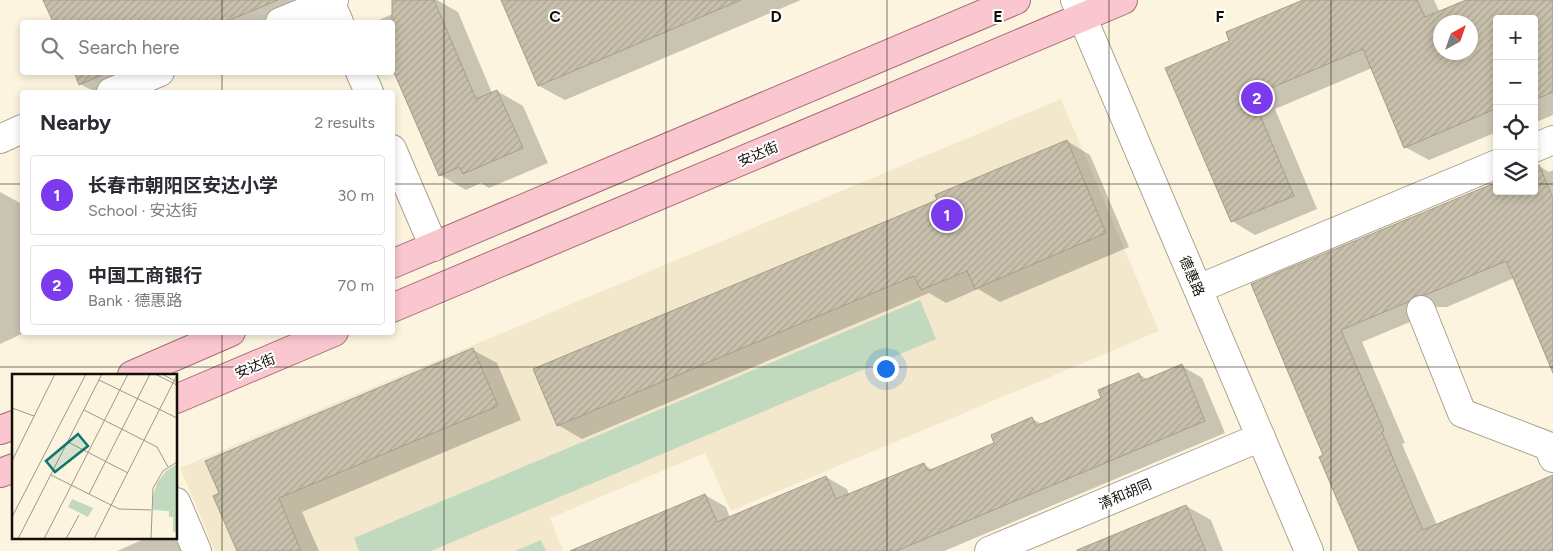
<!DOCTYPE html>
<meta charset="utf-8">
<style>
:root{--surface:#fff;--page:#f7f7f7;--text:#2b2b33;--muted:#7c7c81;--line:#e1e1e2;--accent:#7c3aed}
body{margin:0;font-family:Figtree,"Noto Sans SC",sans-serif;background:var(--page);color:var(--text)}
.controls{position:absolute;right:15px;top:15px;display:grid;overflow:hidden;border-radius:5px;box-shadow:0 2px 8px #0003}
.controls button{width:45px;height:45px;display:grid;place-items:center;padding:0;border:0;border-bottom:1px solid var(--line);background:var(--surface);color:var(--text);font:25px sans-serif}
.compass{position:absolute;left:1433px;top:15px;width:45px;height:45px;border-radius:50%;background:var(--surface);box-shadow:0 2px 8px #0003;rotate:40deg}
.you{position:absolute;left:885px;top:368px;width:18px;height:18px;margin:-12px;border:4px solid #fff;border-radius:50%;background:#1a73e8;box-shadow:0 0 0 8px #1a73e833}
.badge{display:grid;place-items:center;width:32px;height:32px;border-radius:50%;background:var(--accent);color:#fff;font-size:16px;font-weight:700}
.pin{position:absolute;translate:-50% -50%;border:2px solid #fff;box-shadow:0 1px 5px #0006}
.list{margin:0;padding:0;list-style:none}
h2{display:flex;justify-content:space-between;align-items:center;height:65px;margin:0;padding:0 20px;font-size:21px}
h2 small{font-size:16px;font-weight:400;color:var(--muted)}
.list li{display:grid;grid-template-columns:32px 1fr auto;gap:15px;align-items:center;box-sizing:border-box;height:80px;margin:0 10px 10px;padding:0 10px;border:1px solid var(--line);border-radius:5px}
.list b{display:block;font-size:19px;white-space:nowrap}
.list p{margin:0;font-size:16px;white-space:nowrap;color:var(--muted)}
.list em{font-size:16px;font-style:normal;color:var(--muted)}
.icon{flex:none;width:28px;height:28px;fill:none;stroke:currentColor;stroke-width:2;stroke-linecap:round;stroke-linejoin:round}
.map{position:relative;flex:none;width:1553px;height:551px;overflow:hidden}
.search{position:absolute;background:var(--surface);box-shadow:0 2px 8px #0003;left:20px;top:20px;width:375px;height:55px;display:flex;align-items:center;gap:12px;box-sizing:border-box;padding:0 18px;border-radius:5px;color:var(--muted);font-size:19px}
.panel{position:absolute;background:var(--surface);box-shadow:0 2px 8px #0003;left:20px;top:90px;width:375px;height:245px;border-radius:5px}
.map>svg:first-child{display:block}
.built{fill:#f3e8cc}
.park{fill:#c1d9be}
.shadow{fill:#0003;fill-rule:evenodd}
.building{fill:url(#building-hatch);stroke:#a59d89;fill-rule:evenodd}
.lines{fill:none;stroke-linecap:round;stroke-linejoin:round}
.minor-casing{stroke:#aba38f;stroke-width:30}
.major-casing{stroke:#a66d75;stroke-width:30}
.minor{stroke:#fff;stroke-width:28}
.major{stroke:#fac6cf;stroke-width:28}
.grid{fill:none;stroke:#120f08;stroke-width:1;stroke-opacity:0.55}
.labels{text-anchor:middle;stroke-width:4;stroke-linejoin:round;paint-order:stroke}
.street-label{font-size:14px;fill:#120f08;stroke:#fff}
.inset-road{fill:none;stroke:#9e9889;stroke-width:1}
.view{fill:#0f766e;fill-opacity:0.15;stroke:#0f766e;stroke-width:2.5}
.inset-edge{fill:none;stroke:#120f08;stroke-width:2.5}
.grid-label{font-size:16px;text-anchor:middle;font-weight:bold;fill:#120f08;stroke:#fff;stroke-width:4;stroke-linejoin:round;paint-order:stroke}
</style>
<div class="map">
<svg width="1553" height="551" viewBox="0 0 1553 551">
<defs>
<pattern id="building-hatch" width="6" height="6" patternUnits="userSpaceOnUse" patternTransform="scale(1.25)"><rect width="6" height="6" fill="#c8c0ac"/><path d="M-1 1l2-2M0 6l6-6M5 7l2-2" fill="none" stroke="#aba492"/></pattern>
</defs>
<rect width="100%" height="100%" fill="#fcf4df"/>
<!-- built -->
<polygon class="built" points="1061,99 1159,331 731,511 705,453 550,518 563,551 215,551 180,468"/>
<!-- park -->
<g class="park">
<polygon points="920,300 936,339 431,551 359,551 354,538"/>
<polygon points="541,540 546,551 515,551"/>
</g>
<!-- shadow -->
<g class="shadow">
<polygon points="44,0 314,0 272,22 54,22"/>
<polygon points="425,0 437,0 458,12 492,93 497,91 523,106 548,163 489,188 481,183 466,190 440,175 392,22 374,22"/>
<polygon points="502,0 801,0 565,100 539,86"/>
<path d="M1306,0H1434L1440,13L1470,0H1553V115L1534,123V19H1497V132L1429,160L1405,147L1372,68L1275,109L1317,209L1255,235L1232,221L1230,42ZM1440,22H1470V52H1440Z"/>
<polygon points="76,72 155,72 108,92 96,92 80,84"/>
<polygon points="1067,141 1090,155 1129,247 1000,302 978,289 946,303 929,293 582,439 558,425 939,201"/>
<polygon points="1539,166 1549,172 1553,170 1553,371 1514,278 1447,307 1436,307 1429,314 1362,342 1405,443 1402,444 1437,525 1553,476 1553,551 1361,551 1325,455 1253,284 1497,191 1534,191"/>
<polygon points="0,192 22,204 22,332 26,332 0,344"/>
<polygon points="473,350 497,363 521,420 302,512 319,551 238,551 215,496"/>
<polygon points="1182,366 1202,378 1225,433 944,551 606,551 705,495 726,507 730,518 826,477 847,489 849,495 924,465 933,470 996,444 1032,419 1042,424 1103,399 1139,374 1148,380"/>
<polygon points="1186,506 1211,520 1223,551 1079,551"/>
<polygon points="149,537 170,537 185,546 187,551 117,551"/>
</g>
<!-- building -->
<g class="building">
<polygon points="43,0 278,0 225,22 53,22"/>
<polygon points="392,0 434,0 476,99 497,90 523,148 463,174 459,167 439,176 392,68"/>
<polygon points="501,0 741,0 538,86"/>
<path d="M1303,0H1417L1425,17L1466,0H1553V92L1534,100V19H1497V114L1495,109L1404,148L1363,49L1252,96L1294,196L1231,222L1165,68L1229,41L1226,32ZM1440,22H1470V52H1440Z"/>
<polygon points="74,72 108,72 79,85"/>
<polygon points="1067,140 1106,233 975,289 967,271 921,290 914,276 557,426 533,369 937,200 935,195"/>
<polygon points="1539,165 1553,198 1553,373 1506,261 1425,295 1415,296 1408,302 1341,330 1384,431 1382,432 1423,530 1553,475 1553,551 1359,551 1319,457 1323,455 1251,284 1497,182 1497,191 1534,191 1534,166"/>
<polygon points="473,348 498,406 279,498 301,551 237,551 213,496 219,493 205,461"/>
<polygon points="1182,364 1205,421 896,551 570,551 705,494 717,522 826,476 836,499 924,463 928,471 994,443 991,435 1032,417 1036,426 1101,398 1098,390 1139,373 1142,381"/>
<polygon points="1186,505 1206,551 1077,551 1077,550"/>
</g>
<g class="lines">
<defs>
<g id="minor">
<polyline points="1075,0 1309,551"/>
<polyline points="330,2 339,22"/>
<polyline points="280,22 334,0"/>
<polyline points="360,72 369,92"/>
<polyline points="111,92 160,72"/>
<polyline points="0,139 22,129"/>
<polyline points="1534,148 1553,140"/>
<polyline points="392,149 434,247"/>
<polyline points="1198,289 1497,164"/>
<polyline points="1421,310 1462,413 1548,446 1553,458"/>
<polyline points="176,502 197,551"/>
<polyline points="989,551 1261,437"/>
</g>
<g id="major">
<polyline points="392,264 1016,0"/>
<polyline points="392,308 1123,0"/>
<polyline points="132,375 231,332"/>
<polyline points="176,399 334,332"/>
<polyline points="0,430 14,425"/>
<polyline points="0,473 14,468"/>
</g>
</defs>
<!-- minor casing -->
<use href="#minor" class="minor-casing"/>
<!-- major casing -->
<use href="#major" class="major-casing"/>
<!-- minor -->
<use href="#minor" class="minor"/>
<!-- major -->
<use href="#major" class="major"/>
</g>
<!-- grid -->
<path class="grid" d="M222,0V22M444,0V551M666,0V551M887,0V551M1109,0V551M1331,0V551M222,72V92M0,184H22M392,184H1497M1534,184H1553M222,332V551M0,367H1553"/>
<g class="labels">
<!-- street labels -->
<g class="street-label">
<text transform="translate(758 154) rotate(-23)" y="5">安达街</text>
<text transform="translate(1192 276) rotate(67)" y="5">德惠路</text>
<text transform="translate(255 366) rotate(-23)" y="5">安达街</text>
<text transform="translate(1125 494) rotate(-23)" y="5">清和胡同</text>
</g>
</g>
<!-- overview -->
<g transform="translate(12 374)">
<rect width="165" height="165" fill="#fcf4df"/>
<path d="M165,90V158H161V143H157V137L141,136V122L145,109L154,97ZM60,125L81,134L76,143L56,133Z" fill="#c1d9be"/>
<path class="inset-road" d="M143,0L165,11M150,0L165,8M87,6L165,44M0,34L22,42M72,36L145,73L156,93M56,68L116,99M0,87L43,0M39,101L107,135L139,136M77,120L138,0M0,143L74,0M6,165L90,0M32,165L116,0M54,165L67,141M82,165L165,1M139,165L141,114L151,97L165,88"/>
<path class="view" d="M66,60L76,72L43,98L34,87Z"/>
<rect width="165" height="165" class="inset-edge"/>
</g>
<g class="grid-label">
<text x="555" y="22">C</text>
<text x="776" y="22">D</text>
<text x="998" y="22">E</text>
<text x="1220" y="22">F</text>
</g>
</svg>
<div class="controls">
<button>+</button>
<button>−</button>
<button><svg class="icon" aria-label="locate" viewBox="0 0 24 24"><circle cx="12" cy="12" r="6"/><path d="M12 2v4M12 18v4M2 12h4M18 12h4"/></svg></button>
<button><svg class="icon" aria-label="layers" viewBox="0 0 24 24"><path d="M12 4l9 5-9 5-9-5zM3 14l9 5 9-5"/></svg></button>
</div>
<svg class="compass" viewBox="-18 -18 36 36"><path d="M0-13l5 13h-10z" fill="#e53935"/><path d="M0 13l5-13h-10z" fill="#7c7c81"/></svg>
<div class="you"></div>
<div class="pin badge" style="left:947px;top:215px">1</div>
<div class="pin badge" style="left:1257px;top:98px">2</div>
<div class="search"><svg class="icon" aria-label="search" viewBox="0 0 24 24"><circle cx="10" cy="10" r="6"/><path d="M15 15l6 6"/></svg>Search here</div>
<section class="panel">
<h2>Nearby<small>2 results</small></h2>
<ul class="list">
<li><span class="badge">1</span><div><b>长春市朝阳区安达小学</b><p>School · 安达街</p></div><em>30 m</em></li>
<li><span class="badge">2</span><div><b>中国工商银行</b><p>Bank · 德惠路</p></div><em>70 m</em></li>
</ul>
</section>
</div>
